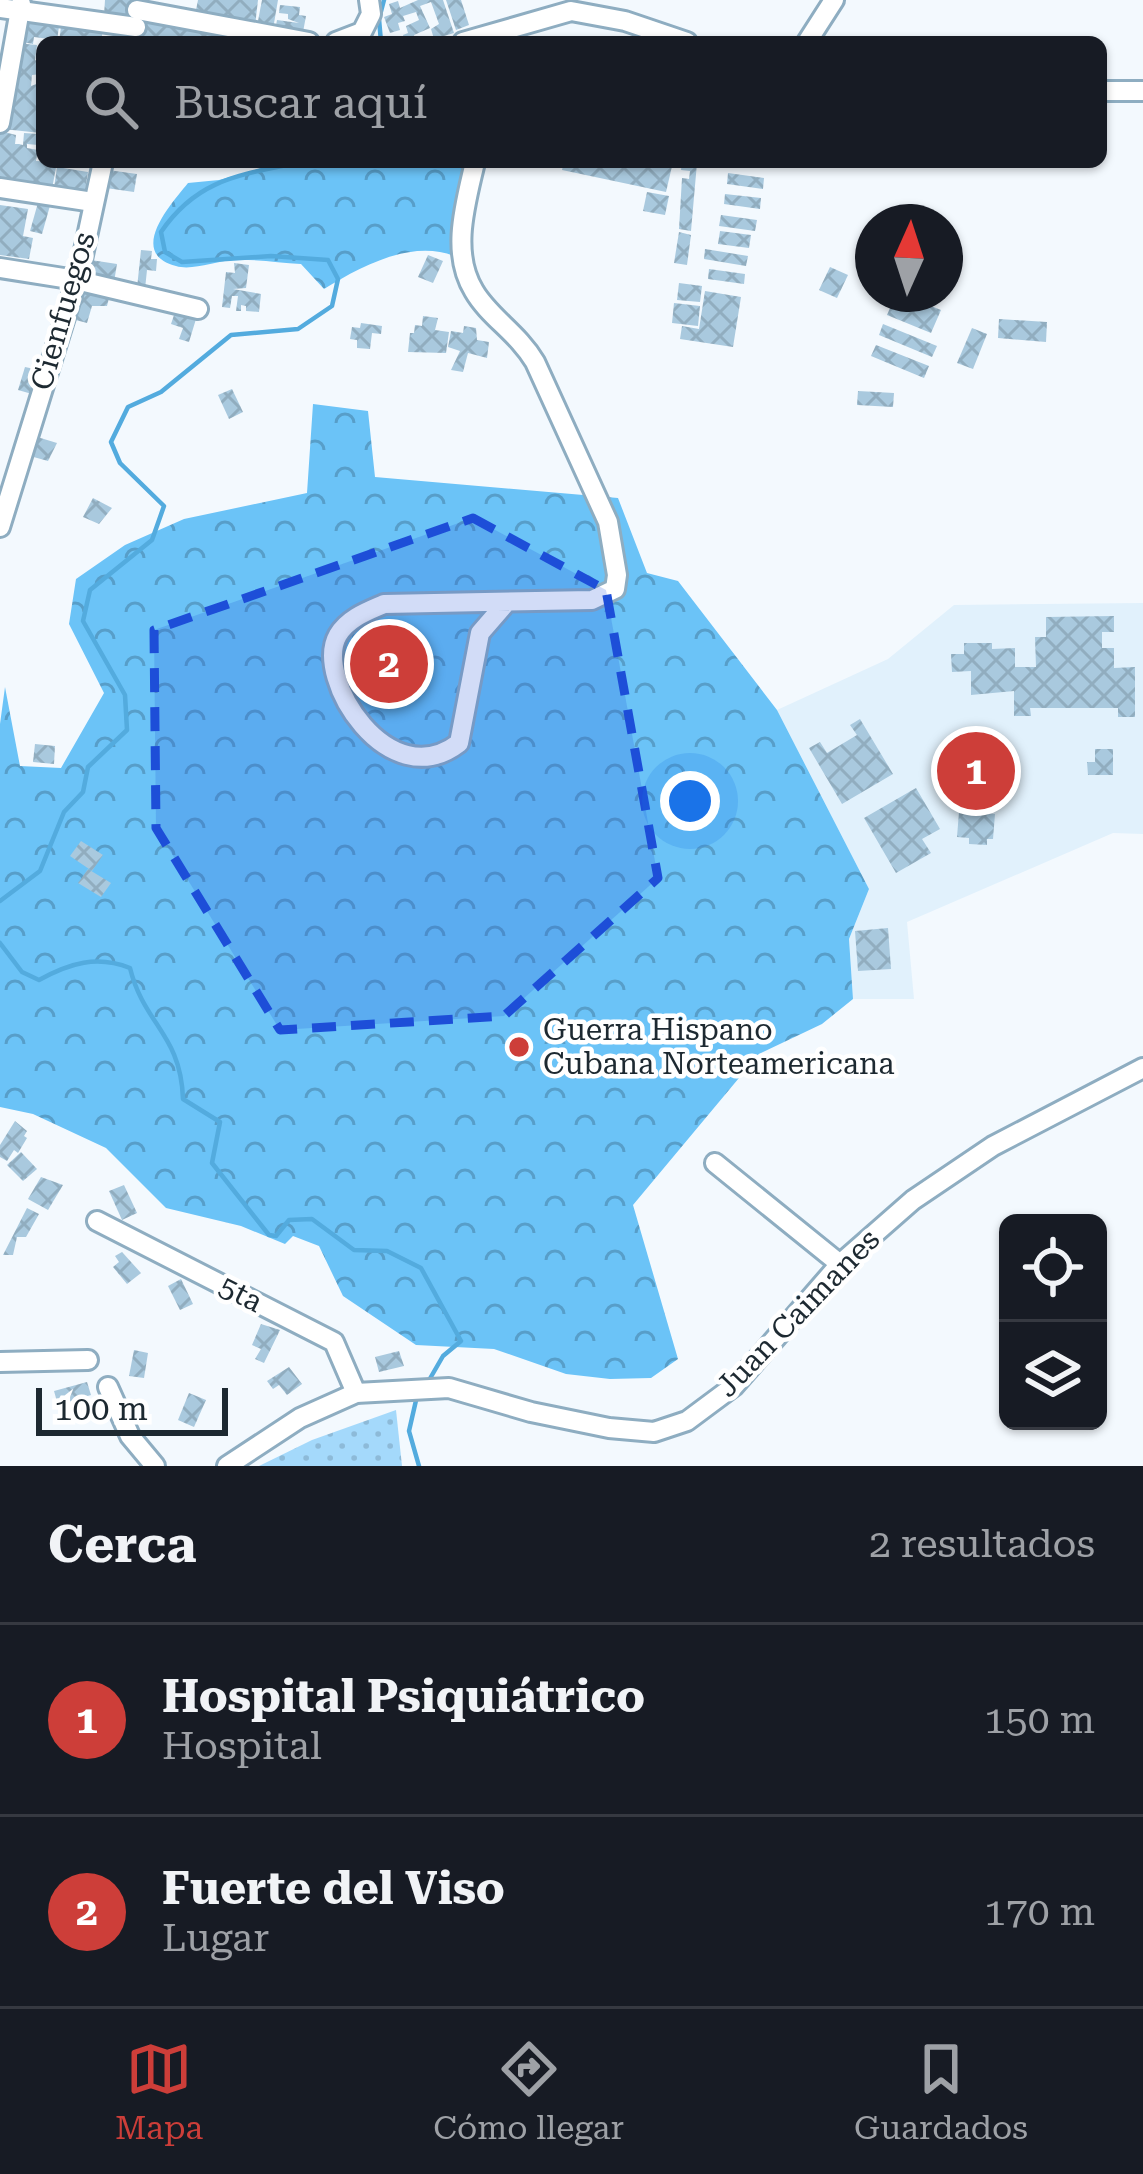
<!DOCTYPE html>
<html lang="es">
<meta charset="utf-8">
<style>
:root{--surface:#171b24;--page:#20242c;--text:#f1f3f6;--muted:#9ea1a6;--line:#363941;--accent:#cd3e39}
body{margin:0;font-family:"Roboto Serif",serif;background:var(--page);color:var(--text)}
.controls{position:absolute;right:36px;bottom:36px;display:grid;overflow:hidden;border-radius:18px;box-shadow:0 3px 9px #0004}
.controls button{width:108px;height:108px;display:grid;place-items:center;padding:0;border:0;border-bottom:3px solid var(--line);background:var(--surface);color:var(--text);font:60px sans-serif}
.compass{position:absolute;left:855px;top:204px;width:108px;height:108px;border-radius:50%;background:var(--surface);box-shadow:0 3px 9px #0004;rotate:3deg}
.scale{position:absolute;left:36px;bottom:30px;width:192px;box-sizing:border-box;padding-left:12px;border:6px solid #1d2931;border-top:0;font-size:33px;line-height:42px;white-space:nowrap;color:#1d2931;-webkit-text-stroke:9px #fff;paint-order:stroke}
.you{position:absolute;left:690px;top:801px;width:42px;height:42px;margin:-30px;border:9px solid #fff;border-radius:50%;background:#1a73e8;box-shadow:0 0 0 18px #1a73e833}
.badge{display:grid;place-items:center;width:78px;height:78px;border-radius:50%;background:var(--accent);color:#fff;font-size:39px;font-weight:700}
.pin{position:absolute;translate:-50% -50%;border:6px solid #fff;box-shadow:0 3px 12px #0006}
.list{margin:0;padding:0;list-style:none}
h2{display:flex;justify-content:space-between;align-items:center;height:156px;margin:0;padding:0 48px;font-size:51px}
h2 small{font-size:39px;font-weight:400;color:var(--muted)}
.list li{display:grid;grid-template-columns:78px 1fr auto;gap:36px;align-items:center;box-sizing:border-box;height:192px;padding:0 48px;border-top:3px solid var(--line)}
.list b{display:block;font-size:45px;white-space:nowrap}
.list p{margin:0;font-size:39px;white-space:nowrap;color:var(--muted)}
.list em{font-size:39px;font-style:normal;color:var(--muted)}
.icon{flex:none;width:66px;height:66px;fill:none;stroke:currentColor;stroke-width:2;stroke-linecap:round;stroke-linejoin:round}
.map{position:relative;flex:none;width:1143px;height:1466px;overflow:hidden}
.search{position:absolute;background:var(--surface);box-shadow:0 3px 9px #0004;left:36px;right:36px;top:36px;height:132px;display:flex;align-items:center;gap:30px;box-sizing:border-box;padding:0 42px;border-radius:18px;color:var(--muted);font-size:45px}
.sheet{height:540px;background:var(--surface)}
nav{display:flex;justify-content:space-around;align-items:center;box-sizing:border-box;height:168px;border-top:3px solid var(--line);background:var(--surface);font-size:33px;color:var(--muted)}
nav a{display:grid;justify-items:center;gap:6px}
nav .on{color:var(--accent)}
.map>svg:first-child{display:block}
.built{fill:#e1f1fc}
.grass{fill:url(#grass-dots)}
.forest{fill:url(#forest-crowns)}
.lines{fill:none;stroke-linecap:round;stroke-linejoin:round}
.stream{stroke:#53abde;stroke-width:4.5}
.building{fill:url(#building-cross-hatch)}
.minor-casing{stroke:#8eadc1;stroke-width:24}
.minor{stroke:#fff;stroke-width:18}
.marked{fill:#1d4ed8;fill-opacity:0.2;stroke:#1d4ed8;stroke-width:9;stroke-dasharray:24 15;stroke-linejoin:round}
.poi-dot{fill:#cd3e39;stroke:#fff;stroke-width:4.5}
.labels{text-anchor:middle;stroke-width:9;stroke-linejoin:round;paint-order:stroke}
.street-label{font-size:30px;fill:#1d2931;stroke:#fff}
.poi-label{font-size:30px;fill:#1d2931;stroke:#fff;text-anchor:start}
</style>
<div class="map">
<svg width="1143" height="1466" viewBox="0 0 1143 1466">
<defs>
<pattern id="grass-dots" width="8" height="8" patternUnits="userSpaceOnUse" patternTransform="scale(3)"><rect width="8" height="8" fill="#a4d9fb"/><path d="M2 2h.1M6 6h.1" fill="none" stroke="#8dbad8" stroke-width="1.8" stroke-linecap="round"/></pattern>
<pattern id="forest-crowns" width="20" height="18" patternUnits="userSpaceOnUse" patternTransform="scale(3)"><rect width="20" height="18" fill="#6bc3f7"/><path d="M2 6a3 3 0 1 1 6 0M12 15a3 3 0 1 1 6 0" fill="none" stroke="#579ec9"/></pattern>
<pattern id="building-cross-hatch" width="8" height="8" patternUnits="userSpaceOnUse" patternTransform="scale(3)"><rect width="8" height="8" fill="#a9c9de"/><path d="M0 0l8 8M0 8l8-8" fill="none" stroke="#91adbf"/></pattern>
</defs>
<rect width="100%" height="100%" fill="#f3f9fe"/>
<!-- built -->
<polygon class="built" points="1143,603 1143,834 1113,833 907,922 914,999 853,999 849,939 869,889 777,710 888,659 954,605"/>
<!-- grass -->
<polygon class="grass" points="396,1410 402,1466 259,1466 312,1440"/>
<!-- forest -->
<g class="forest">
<path d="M284,162H468L454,256C411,239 360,267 324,289L301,264C279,263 256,259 233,260C216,261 192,271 176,266C126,253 172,203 188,183L219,180Z"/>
<polygon points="313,404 368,411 375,477 618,498 647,573 678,581 777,710 869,889 849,939 853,999 822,1024 759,1054 633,1205 678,1359 651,1378 610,1379 566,1374 494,1349 416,1345 343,1296 319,1246 293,1236 285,1244 241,1226 166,1208 106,1148 33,1114 0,1107 0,724 5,687 20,766 61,768 104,693 69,624 76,579 125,545 184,519 307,493"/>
</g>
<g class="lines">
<!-- stream -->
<g class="stream">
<polyline points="381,42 379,19 384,0"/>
<path d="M0,901L40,871L64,812L83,792L88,767L127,730L125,695L83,621L90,590L152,540L164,506L120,463L111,442L128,407L161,392L231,335L298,329L332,306L338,279L328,260L271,256L182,262L165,252L161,232C198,178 241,175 301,162"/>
<path d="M0,943L22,972L39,980C70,963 97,955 130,968C144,1025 181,1034 183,1099L220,1122L212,1163L269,1235L276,1236L289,1220L312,1219L354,1250L387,1251L421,1268L461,1341L443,1356L428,1382"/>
<polyline points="417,1396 409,1431 419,1466"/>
</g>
</g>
<!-- building -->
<g class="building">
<polygon points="105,0 133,0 132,16 104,15"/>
<polygon points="198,0 258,0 255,26 195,15"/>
<polygon points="262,0 278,0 273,29 257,26"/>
<polygon points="418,0 443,0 454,33 434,39 431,29 439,24 431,2 420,6 430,28 414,35 416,42 405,42 403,35 408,33 406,26 419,20 416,12 403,16 405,21 398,23 400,30 390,33 384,17 392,14 389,4 398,1 400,8"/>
<polygon points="446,0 461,0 469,25 456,30"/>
<polygon points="280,5 300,7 299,15 306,16 303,32 275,31 277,20 299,23 288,19 288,14 279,13"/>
<polygon points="21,14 60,20 57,40 34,37 33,44 17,41"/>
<polygon points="144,14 237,34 236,42 140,42"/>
<polygon points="62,19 103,29 101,42 59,42"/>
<polygon points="16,43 37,45 35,60 42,64 42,74 32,75 31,86 42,82 41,133 3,129"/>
<polygon points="0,131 16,135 15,144 19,144 23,145 24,133 38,134 38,145 27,144 27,148 38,150 36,161 57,162 52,189 0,177"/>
<polygon points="564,162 673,162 666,192 562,170"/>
<polygon points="682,162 697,163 691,231 679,229 682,178 689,179 690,171 681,170"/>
<polygon points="57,167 88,172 85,192 54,188"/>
<polygon points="108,170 137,174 134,192 106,188"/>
<polygon points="728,173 764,178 763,189 727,184"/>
<polygon points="647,192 669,196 665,215 643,211"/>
<polygon points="725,194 761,198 760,209 724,204"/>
<polygon points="39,199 51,202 42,234 30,231"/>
<polygon points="0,205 28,209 23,236 33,238 29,259 0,255"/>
<polygon points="721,215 757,220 755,231 719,226"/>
<polygon points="720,231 751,235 749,248 718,244"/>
<polygon points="679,232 691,235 687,265 674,263"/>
<polygon points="705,249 748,256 746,266 704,259"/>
<polygon points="141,250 152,251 151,259 157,259 156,271 147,270 145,289 137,288"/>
<polygon points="428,255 443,261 433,283 418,277"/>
<polygon points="91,260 117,264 114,282 88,278"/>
<polygon points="234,263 249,265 246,288 233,289 261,294 259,312 246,311 246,306 241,305 241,311 236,311 238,296 232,296 230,308 222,307 226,272 235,273"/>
<polygon points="830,267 848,275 837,298 819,290"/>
<polygon points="709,269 745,274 744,284 708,279"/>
<polygon points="679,283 702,286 700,302 677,300"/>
<polygon points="82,286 110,294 107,306 92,306 87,323 72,319"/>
<polygon points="705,291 741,297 733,347 680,339 682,326 699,329"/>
<polygon points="896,294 910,294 909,297 941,310 931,333 887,315"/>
<polygon points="674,303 700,306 698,326 672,323"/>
<polygon points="175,312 196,319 189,342 179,339 183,328 171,324"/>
<polygon points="423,316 438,318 435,330 449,332 446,353 408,352 410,333 414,333 415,325 422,326"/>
<polygon points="999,319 1047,322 1046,342 998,338"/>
<polygon points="361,323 382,326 381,334 372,333 370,349 357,348 357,340 350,339 352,327 360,328"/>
<polygon points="883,324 937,346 932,357 879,335"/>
<polygon points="464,326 476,328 477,340 489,342 487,358 468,353 463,372 451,370 460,351 448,347 451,331 463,333"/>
<polygon points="972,328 987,334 973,369 957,363"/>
<polygon points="876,345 929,366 924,378 871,356"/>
<polygon points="25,367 39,370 32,394 18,390"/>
<polygon points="232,389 243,412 229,419 218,395"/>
<polygon points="858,391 894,393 893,407 857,405"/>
<polygon points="34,436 57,443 48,461 30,456"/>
<polygon points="93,498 112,508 99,524 83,517"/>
<polygon points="1114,616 1114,632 1102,632 1102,648 1114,648 1114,668 1135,667 1135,717 1118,717 1118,708 1030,708 1031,716 1014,716 1014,691 971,695 971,671 952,672 951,654 964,654 964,643 992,643 992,649 1015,648 1015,667 1036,667 1035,637 1046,637 1046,617"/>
<polygon points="382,648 407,660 396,681 372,669"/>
<polygon points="860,719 893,774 842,804 809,748 820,742 827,753 857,735 850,725"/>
<polygon points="35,744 55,746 54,764 33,762"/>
<polygon points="1095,749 1113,749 1113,775 1088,775 1087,762 1095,762"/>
<polygon points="916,788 940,829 922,839 931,853 896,873 864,818"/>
<polygon points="959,812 995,814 993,839 987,839 987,845 969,844 969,838 957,837"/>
<polygon points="81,841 103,855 92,871 70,856"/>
<polygon points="88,869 111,883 101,897 78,883"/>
<polygon points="888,928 891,969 858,971 855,931"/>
<polygon points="15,1121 27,1131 24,1136 27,1138 18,1153 14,1150 7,1161 0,1157 0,1145"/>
<polygon points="21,1152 37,1169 23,1181 7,1165"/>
<polygon points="41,1177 63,1185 48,1210 28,1199"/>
<polygon points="124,1185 137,1213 122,1220 109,1191"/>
<polygon points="27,1208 39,1214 26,1237 17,1237 13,1255 3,1255"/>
<polygon points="122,1252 141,1273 127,1284 113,1267 119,1262 115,1256"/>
<polygon points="181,1279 193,1304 180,1310 168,1286"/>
<polygon points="261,1324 280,1330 264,1363 255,1359 261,1349 252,1345"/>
<polygon points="134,1350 148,1353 144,1378 129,1376"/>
<polygon points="399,1351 404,1366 379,1372 375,1357"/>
<polygon points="289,1367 302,1384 287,1395 279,1385 273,1389 267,1381"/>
<polygon points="87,1382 91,1395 58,1405 54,1391"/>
<polygon points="189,1393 206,1400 194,1427 178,1420"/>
</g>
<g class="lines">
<defs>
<g id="minor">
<polyline points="0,8 136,27"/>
<polyline points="137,10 309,42"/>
<polyline points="336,42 362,32 371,14 369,0"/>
<polyline points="463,42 571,11 625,21 687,42"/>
<polyline points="807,42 834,0"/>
<polyline points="1101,91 1143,91"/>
<polyline points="0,123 21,4"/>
<path d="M475,162C466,202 450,252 474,291C489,317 518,333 535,362L608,522L617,575L615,589L592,600L384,604C368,611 348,618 338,635C313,678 389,797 459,743L480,633L506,603"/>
<polyline points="0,188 93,202"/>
<polyline points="0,268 76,280 198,309"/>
<polyline points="0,527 80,269 103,162"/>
<polyline points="715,1163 840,1264"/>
<polyline points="97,1221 334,1342 356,1393"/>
<polyline points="0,1362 88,1360"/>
<polyline points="108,1387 130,1436 155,1466"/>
<polyline points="227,1466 300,1418 356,1393 449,1388 531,1412 609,1428 654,1432 687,1421 734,1386 840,1264 913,1200 993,1146 1143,1068"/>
</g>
</defs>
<!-- minor casing -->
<use href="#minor" class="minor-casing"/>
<!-- minor -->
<use href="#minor" class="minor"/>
</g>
<!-- marked area -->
<path class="marked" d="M473,518L606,590L658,878L504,1016L280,1030L156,828L154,630Z"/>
<!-- markers -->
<circle class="poi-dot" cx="519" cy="1047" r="12"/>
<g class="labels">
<!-- street labels -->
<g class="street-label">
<text transform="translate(63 311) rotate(-74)" y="10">Cienfuegos</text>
<text transform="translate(241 1294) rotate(27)" y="10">5ta</text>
<text transform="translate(798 1313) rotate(-46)" y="10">Juan Caimanes</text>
</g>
<!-- poi labels -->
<g class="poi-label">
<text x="543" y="1040">Guerra Hispano<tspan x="543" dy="34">Cubana Norteamericana</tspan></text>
</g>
</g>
</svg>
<div class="controls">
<button><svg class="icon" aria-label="locate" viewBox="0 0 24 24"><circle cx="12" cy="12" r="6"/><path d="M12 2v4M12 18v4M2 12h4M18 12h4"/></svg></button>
<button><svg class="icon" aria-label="layers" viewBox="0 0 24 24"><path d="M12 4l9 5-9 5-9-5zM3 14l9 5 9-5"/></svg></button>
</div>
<svg class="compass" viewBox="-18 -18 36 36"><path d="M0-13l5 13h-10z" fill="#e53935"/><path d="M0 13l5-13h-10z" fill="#9ea1a6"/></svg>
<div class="scale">100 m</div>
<div class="you"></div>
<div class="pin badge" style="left:976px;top:771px">1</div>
<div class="pin badge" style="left:389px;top:664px">2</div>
<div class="search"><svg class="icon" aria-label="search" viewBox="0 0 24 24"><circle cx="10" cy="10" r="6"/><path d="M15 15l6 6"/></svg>Buscar aquí</div>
</div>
<section class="sheet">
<h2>Cerca<small>2 resultados</small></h2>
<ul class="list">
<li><span class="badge">1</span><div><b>Hospital Psiquiátrico</b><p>Hospital</p></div><em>150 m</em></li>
<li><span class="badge">2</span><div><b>Fuerte del Viso</b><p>Lugar</p></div><em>170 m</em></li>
</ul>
</section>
<nav>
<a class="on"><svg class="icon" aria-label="map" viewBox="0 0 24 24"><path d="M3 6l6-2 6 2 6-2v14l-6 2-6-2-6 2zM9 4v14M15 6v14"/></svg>Mapa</a>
<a><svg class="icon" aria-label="directions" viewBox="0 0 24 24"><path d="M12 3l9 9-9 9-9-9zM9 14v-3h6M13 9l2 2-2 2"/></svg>Cómo llegar</a>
<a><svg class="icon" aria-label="saved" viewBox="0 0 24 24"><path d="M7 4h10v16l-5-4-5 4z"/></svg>Guardados</a>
</nav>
